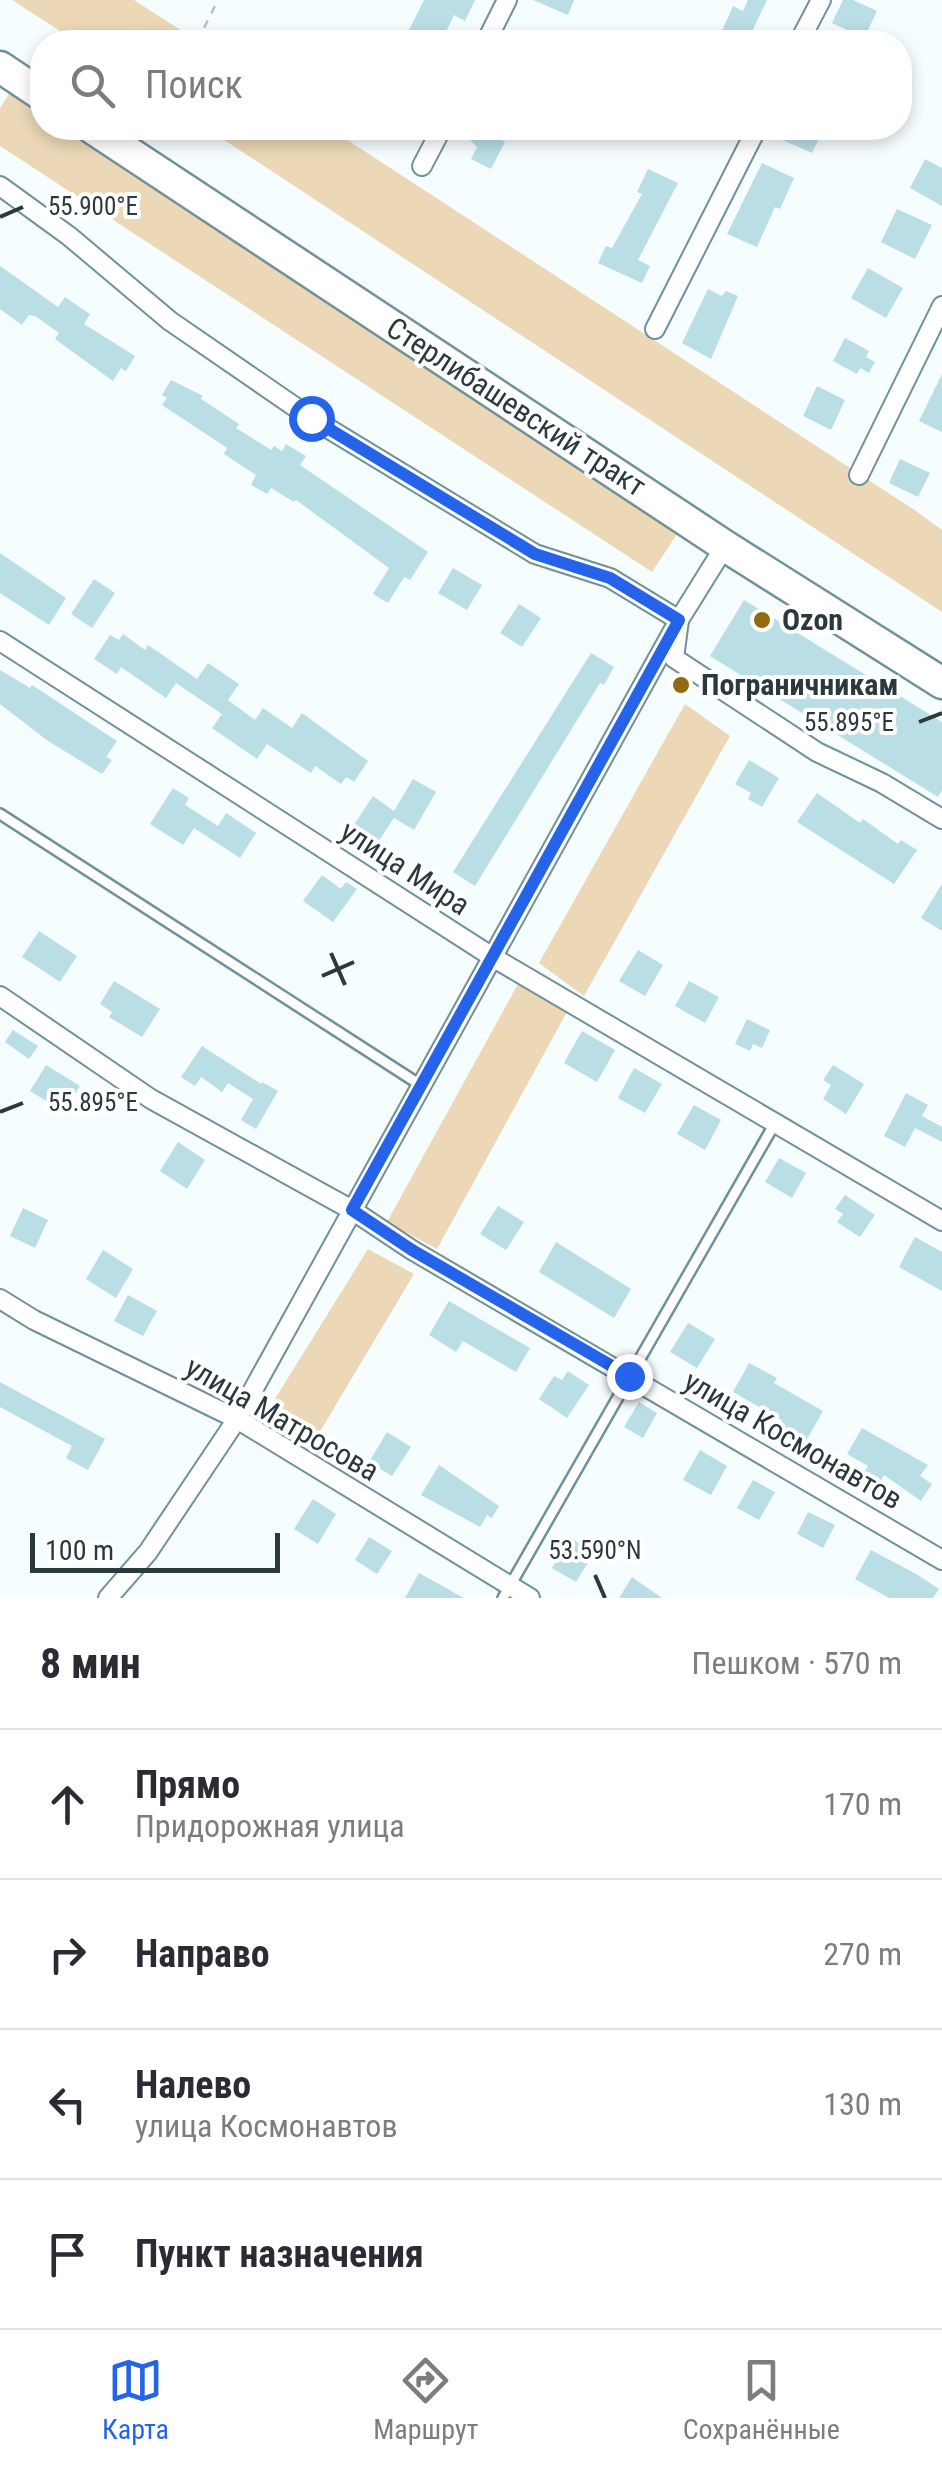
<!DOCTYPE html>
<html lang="ru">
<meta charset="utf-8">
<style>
:root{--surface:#fff;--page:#f7f7f7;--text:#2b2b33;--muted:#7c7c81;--line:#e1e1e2;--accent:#2563eb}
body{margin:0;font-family:"Roboto Condensed",sans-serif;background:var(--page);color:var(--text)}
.scale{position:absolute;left:30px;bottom:25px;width:250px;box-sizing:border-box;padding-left:10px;border:5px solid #2a393c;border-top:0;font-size:28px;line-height:35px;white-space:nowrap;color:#2a393c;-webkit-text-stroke:8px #fff;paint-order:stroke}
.stop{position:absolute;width:30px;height:30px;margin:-22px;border:8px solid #2563eb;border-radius:50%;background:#fff}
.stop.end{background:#2563eb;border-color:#fff;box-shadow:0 2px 10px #0008}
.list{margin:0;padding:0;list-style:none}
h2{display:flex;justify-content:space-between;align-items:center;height:130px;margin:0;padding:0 40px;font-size:42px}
h2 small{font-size:32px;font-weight:400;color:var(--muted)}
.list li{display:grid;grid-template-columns:65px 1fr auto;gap:30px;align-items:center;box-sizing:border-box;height:150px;padding:0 40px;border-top:2px solid var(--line)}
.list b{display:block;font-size:38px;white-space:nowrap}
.list p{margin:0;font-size:32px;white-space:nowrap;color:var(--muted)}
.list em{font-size:32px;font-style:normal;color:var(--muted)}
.icon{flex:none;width:55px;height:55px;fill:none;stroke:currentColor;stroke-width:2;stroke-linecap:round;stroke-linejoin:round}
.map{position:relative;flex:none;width:942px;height:1598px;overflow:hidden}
.search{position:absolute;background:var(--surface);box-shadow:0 5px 15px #0003;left:30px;right:30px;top:30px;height:110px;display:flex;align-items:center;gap:25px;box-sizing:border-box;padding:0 35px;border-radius:40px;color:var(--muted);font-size:38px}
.sheet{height:730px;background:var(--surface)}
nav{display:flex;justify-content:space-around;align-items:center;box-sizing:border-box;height:140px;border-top:2px solid var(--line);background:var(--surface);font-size:28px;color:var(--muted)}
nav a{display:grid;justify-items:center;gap:5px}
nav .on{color:var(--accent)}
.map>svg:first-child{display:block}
.green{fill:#ecd8b7}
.building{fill:#b9dee6}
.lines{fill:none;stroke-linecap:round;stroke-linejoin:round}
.lane-casing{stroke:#6f9199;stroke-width:14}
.street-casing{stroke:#6f9199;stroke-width:22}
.primary-casing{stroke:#6f9199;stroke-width:35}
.path{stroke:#b7c0c3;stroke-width:2.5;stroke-dasharray:8 8;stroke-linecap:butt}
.lane{stroke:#fff;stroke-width:9}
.street{stroke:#fff;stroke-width:18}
.primary{stroke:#fff;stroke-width:30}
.route{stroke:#2563eb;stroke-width:12}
.ticks{fill:none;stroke:#2a393c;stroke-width:4}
.poi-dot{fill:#916a11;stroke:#fff;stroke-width:4}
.labels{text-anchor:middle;stroke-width:8;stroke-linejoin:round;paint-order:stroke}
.street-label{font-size:30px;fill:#2a393c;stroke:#fff}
.poi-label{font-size:30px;font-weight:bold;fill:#2a393c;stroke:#fff;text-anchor:start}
.ticks-label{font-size:25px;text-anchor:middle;fill:#2a393c;stroke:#fff;stroke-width:8;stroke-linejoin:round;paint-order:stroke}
</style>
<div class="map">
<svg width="942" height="1598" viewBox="0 0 942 1598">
<rect width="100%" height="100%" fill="#f6fdff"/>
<!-- green -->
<g class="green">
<polygon points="12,0 134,0 199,42 77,42"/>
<polygon points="11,91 42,112 42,128 67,128 681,528 652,572 0,146 0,108"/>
<polygon points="206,128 329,128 916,511 942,530 942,612"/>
<polygon points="685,704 730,736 584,996 539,963"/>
<polygon points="518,984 567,1012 437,1249 387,1222"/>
<polygon points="368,1249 414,1274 312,1445 265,1415"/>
</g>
<!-- building -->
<g class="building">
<polygon points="424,0 475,0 465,21 454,15 441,42 403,42"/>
<polygon points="533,0 574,0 568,15"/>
<polygon points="748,0 767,0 747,42 717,42 733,6 743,11"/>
<polygon points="843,0 853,0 877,11 864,38 832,23"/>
<polygon points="458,128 485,138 487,133 505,142 491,169 471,159 477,147"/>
<polygon points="783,128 824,128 812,153 778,138"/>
<polygon points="925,159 942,168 942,206 910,188"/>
<polygon points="762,163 794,178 780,209 775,207 757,247 727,234"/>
<polygon points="648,169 678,183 638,260 650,266 642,283 598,263 606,246 612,248 642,194 637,192"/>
<polygon points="897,209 932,225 915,259 881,242"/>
<polygon points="0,266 58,307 65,297 90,314 84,324 135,356 126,371 121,368 113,381 55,339 59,333 35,316 29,315 22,325 0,309"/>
<polygon points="868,268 903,288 886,318 851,298"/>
<polygon points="708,289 722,296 726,291 738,296 711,359 682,343"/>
<polygon points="845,338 869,351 866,357 875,362 869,373 860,368 857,374 833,361"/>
<polygon points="942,374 942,432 919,421"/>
<polygon points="171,380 203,396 201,399 239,424 236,428 271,450 274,446 282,451 286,444 306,456 300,465 428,552 410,580 404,577 388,603 373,594 389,568 296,500 294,502 271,488 267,494 251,485 256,475 224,454 227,448 162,405 167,398 162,395"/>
<polygon points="817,386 845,400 831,430 803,416"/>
<polygon points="900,459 930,473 918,497 889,483"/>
<polygon points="0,553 66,598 49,625 0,593"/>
<polygon points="453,568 482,585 467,610 438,593"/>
<polygon points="94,579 115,593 92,628 71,614"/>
<polygon points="744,600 942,722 942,790 938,797 710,656"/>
<polygon points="519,604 541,618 522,647 500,633"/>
<polygon points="123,634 145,650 148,645 197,679 208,663 239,684 228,700 255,720 263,708 292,728 302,713 368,761 354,782 346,777 341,784 315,766 311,773 267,744 257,759 212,728 222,714 176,683 166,698 121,667 117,674 94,659 110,635 119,640"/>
<polygon points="591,653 614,667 604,685 600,683 475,886 453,872"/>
<polygon points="0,670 30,688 32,685 117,741 106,757 112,760 102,774 48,741 0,704"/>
<polygon points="749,760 779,778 762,807 748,799 751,793 735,784"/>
<polygon points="413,779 436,792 414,830 394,818 374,848 350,831 373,796 394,811"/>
<polygon points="173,788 189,798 185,805 218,826 226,813 256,833 240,858 194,828 183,845 150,824"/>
<polygon points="817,793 860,823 863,819 898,844 901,840 917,850 894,884 797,822"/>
<polygon points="322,875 341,889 346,882 357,889 333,922 303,901"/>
<polygon points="942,884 942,931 921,918"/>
<polygon points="39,931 77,956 60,982 22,957"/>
<polygon points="638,950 663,965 645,996 619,981"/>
<polygon points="114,981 160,1009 142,1037 109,1017 112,1012 100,1004"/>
<polygon points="689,981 719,997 705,1023 675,1006"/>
<polygon points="747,1019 770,1030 762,1048 753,1044 750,1051 735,1044"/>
<polygon points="13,1030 38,1046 29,1059 5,1042"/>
<polygon points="582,1031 615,1050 597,1082 564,1063"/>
<polygon points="202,1046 261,1084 262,1082 278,1091 256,1129 241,1120 253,1099 228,1083 222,1092 201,1077 195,1086 181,1077"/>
<polygon points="46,1065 80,1086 64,1112 30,1091"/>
<polygon points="833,1065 864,1084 846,1114 823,1099 831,1085 823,1080"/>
<polygon points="634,1068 662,1084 645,1113 618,1098"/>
<polygon points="906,1093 928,1105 922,1116 942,1127 942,1142 915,1128 905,1147 884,1136"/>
<polygon points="694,1105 721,1120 705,1150 677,1134"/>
<polygon points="178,1142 205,1160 187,1189 160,1171"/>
<polygon points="779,1158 806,1173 792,1198 765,1182"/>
<polygon points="845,1195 875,1215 860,1237 837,1222 843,1214 835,1209"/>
<polygon points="498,1206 524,1222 506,1250 480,1234"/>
<polygon points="23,1208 48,1220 35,1248 10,1236"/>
<polygon points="915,1237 942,1252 942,1291 899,1267"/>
<polygon points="556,1242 631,1289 614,1318 539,1272"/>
<polygon points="103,1250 133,1269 116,1298 86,1279"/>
<polygon points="128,1295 157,1311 143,1336 114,1321"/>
<polygon points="449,1301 530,1348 516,1372 463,1341 456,1352 429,1335"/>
<polygon points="688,1323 715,1339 697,1368 670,1352"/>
<polygon points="749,1363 777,1378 774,1383 823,1411 806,1441 779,1425 782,1420 733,1392"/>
<polygon points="568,1371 589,1385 567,1418 539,1399 554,1376 562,1380"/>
<polygon points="0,1382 105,1439 88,1470 66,1458 72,1446 0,1407"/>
<polygon points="639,1402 657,1413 643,1438 624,1427"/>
<polygon points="862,1428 928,1465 920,1476 932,1484 921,1501 884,1475 880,1482 864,1472 868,1466 847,1454"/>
<polygon points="387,1432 411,1447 392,1476 369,1462"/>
<polygon points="700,1450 727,1466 711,1495 683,1480"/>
<polygon points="439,1465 499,1506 492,1518 487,1515 480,1527 421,1495"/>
<polygon points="753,1480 775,1492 759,1520 737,1508"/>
<polygon points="313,1499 336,1514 318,1544 294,1529"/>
<polygon points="808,1512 835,1525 823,1548 797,1534"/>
<polygon points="369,1537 392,1551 377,1574 355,1560"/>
<polygon points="571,1538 594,1553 576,1582 552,1568"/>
<polygon points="871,1550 918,1575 939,1589 933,1598 889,1598 855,1579"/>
<polygon points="419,1573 464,1598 405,1598"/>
<polygon points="632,1577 662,1598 619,1598"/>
</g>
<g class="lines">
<defs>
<g id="lane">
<polyline points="0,814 422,1086"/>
<polyline points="503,1598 775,1123"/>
</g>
<g id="street">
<polyline points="486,42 507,0"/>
<polyline points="799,42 821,0"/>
<polyline points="422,166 442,128"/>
<polyline points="0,186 69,236 170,321 311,418 535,554 610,578 679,620 674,658 817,752 882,783 942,819"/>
<polyline points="655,329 757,128"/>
<polyline points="859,475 942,306"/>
<polyline points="0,641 494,958 942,1221"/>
<polyline points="0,996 151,1099 352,1210 412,1250 942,1560"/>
<polyline points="0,1299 34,1320 237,1419 530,1598"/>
<polyline points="108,1598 148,1552 237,1419 679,620 725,546"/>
</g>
<g id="primary">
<polyline points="0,67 42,95"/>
<polyline points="92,128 725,546 942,683"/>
</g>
</defs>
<!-- lane casing -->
<use href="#lane" class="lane-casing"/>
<!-- street casing -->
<use href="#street" class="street-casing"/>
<!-- primary casing -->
<use href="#primary" class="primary-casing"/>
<!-- path -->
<polyline class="path" points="197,42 218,0"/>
<!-- lane -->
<use href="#lane" class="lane"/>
<!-- street -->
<use href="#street" class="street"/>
<!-- primary -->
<use href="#primary" class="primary"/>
</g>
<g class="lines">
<!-- route -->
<polyline class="route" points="311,418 535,554 610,578 679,620 352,1210 412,1250 629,1376"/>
</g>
<!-- ticks -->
<path class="ticks" d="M0,217L23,207M919,722L942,713M331,953L345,985M322,976L354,962M0,1112L23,1103M595,1575L605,1598"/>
<!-- markers -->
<g class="poi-dot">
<circle cx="762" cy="620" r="10"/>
<circle cx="681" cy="685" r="10"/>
</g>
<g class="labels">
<!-- street labels -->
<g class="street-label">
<text transform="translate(516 407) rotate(33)" y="10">Стерлибашевский тракт</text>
<text transform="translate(405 868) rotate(33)" y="10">улица Мира</text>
<text transform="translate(282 1419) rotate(30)" y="10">улица Матросова</text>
<text transform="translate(793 1440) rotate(30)" y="10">улица Космонавтов</text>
</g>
<!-- poi labels -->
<g class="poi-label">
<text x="782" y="630">Ozon</text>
<text x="701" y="695">Пограничникам</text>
</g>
</g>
<g class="ticks-label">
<text x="93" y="215">55.900°E</text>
<text x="849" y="731">55.895°E</text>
<text x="93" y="1111">55.895°E</text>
<text x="595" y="1559">53.590°N</text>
</g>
</svg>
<div class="scale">100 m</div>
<div class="stop" style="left:311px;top:418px"></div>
<div class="stop end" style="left:629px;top:1376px"></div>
<div class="search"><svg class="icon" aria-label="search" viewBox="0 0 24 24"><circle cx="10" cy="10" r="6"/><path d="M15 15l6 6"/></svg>Поиск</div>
</div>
<section class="sheet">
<h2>8 мин<small>Пешком · 570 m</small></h2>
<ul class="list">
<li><svg class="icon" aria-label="ahead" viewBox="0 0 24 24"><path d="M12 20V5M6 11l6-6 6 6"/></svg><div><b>Прямо</b><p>Придорожная улица</p></div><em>170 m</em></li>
<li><svg class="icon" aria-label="right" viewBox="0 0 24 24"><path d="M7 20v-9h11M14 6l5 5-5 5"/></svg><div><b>Направо</b></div><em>270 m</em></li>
<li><svg class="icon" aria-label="left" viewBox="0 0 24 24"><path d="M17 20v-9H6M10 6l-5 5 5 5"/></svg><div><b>Налево</b><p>улица Космонавтов</p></div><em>130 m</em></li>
<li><svg class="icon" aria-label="arrive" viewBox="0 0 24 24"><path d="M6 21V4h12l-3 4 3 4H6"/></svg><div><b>Пункт назначения</b></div></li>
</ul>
</section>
<nav>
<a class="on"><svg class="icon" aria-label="map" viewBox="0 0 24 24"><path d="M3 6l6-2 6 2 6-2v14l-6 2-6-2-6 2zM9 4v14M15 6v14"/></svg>Карта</a>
<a><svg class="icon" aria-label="directions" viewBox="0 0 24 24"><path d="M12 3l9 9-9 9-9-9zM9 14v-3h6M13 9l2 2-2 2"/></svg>Маршрут</a>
<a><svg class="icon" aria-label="saved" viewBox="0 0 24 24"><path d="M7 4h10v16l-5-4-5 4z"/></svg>Сохранённые</a>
</nav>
